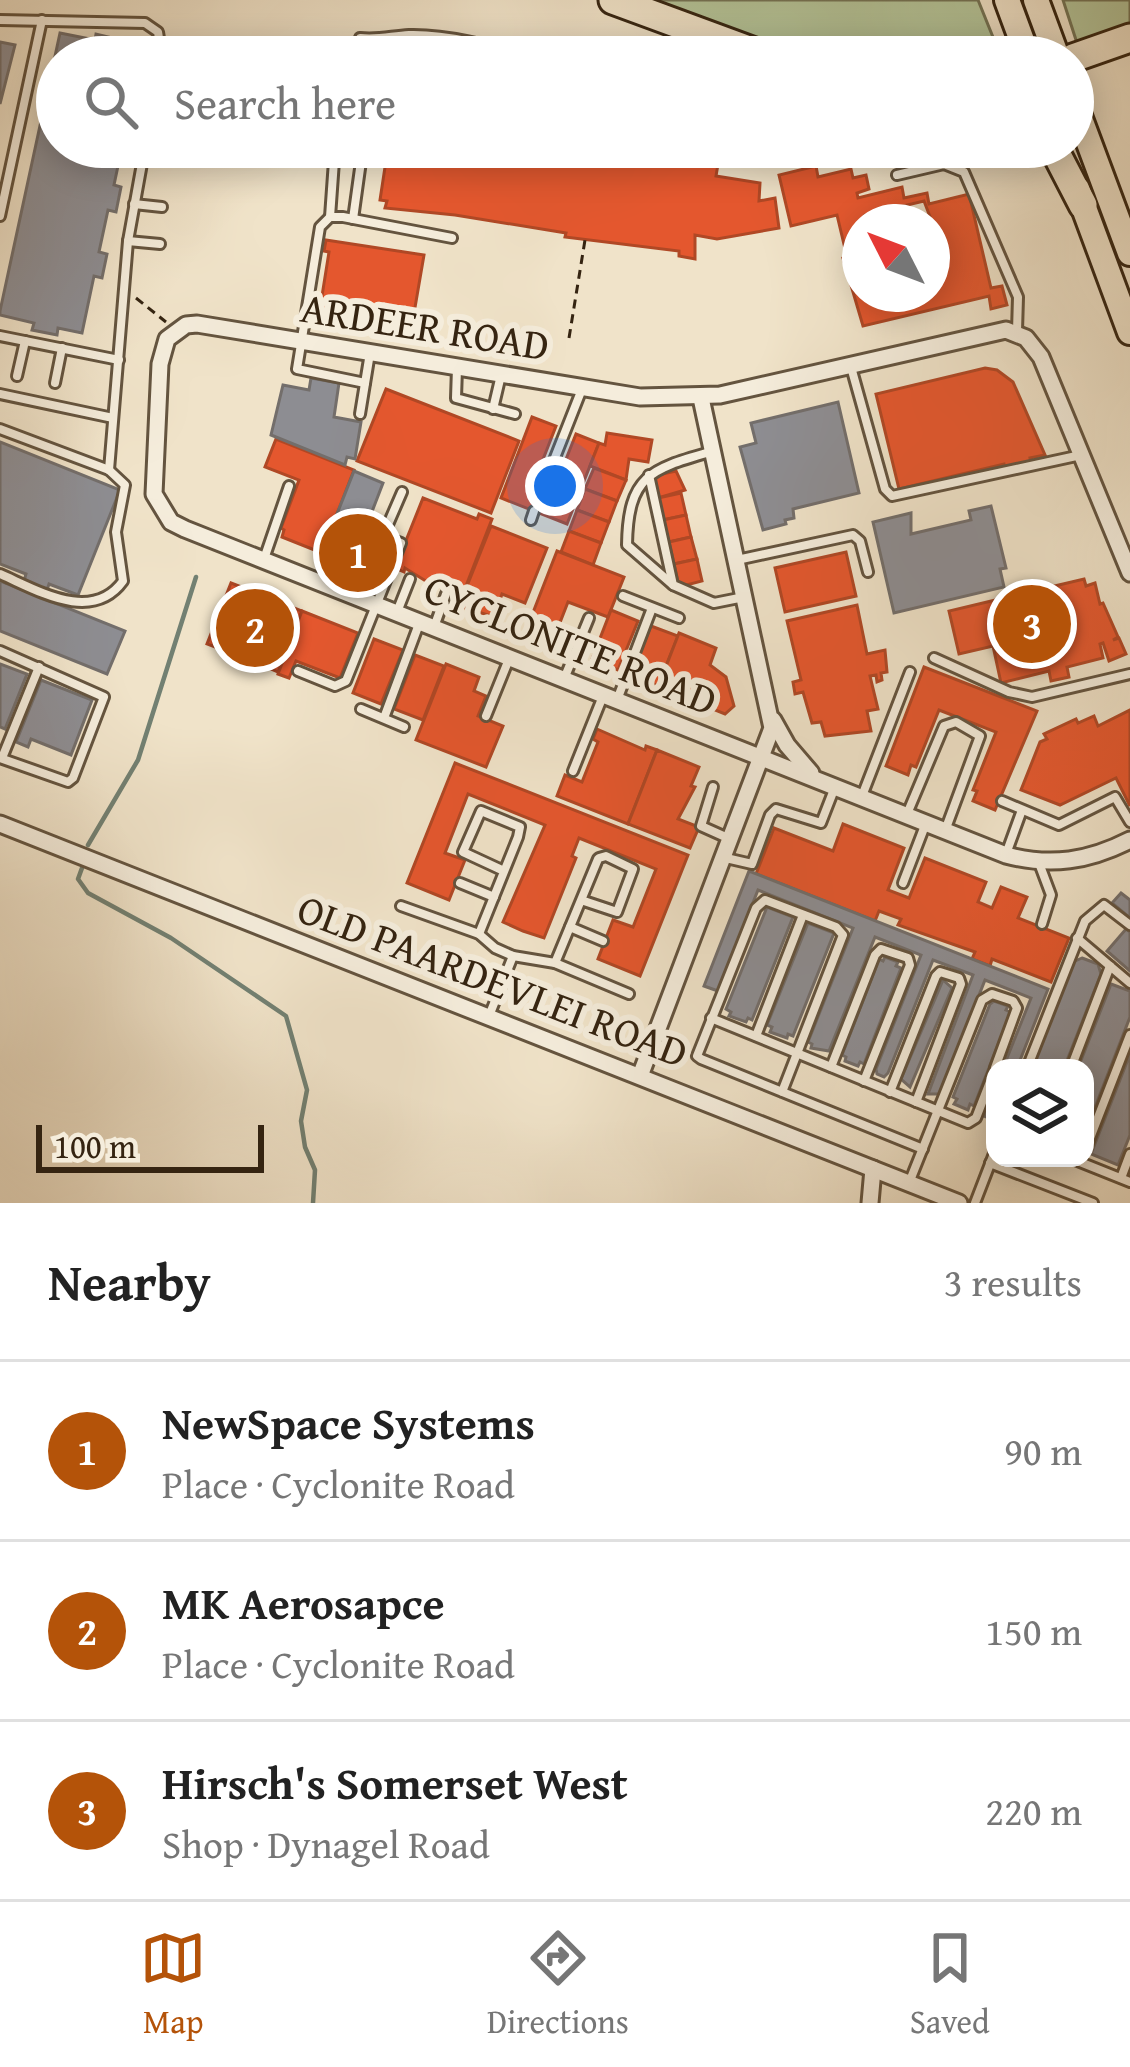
<!DOCTYPE html>
<meta charset="utf-8">
<style>
:root{--surface:#fff;--page:#f2f2f2;--text:#222;--muted:#767676;--line:#e0e0e0;--accent:#b45309}
body{margin:0;font-family:"Gentium Book Plus",serif;background:var(--page);color:var(--text)}
.controls{position:absolute;right:36px;bottom:36px;display:grid;overflow:hidden;border-radius:24px;box-shadow:0 6px 30px #0003}
.controls button{width:108px;height:108px;display:grid;place-items:center;padding:0;border:0;border-bottom:3px solid var(--line);background:var(--surface);color:var(--text);font:60px sans-serif}
.compass{position:absolute;left:842px;top:204px;width:108px;height:108px;border-radius:50%;background:var(--surface);box-shadow:0 6px 30px #0003;rotate:312deg}
.scale{position:absolute;left:36px;bottom:30px;width:228px;box-sizing:border-box;padding-left:12px;border:6px solid #352411;border-top:0;font-size:33px;line-height:42px;white-space:nowrap;color:#352411;-webkit-text-stroke:9px #f5eddc;paint-order:stroke}
.you{position:absolute;left:555px;top:486px;width:42px;height:42px;margin:-30px;border:9px solid #fff;border-radius:50%;background:#1a73e8;box-shadow:0 0 0 18px #1a73e833}
.badge{display:grid;place-items:center;width:78px;height:78px;border-radius:50%;background:var(--accent);color:#fff;font-size:39px;font-weight:700}
.pin{position:absolute;translate:-50% -50%;border:6px solid #fff;box-shadow:0 3px 12px #0006}
.list{margin:0;padding:0;list-style:none}
h2{display:flex;justify-content:space-between;align-items:center;height:156px;margin:0;padding:0 48px;font-size:51px}
h2 small{font-size:39px;font-weight:400;color:var(--muted)}
.list li{display:grid;grid-template-columns:78px 1fr auto;gap:36px;align-items:center;box-sizing:border-box;height:180px;padding:0 48px;border-top:3px solid var(--line)}
.list b{display:block;font-size:45px;white-space:nowrap}
.list p{margin:0;font-size:39px;white-space:nowrap;color:var(--muted)}
.list em{font-size:39px;font-style:normal;color:var(--muted)}
.icon{flex:none;width:66px;height:66px;fill:none;stroke:currentColor;stroke-width:2;stroke-linecap:round;stroke-linejoin:round}
.map{position:relative;flex:none;width:1130px;height:1203px;overflow:hidden}
.search{position:absolute;background:var(--surface);box-shadow:0 6px 30px #0003;left:36px;right:36px;top:36px;height:132px;display:flex;align-items:center;gap:30px;box-sizing:border-box;padding:0 42px;border-radius:66px;color:var(--muted);font-size:45px}
.sheet{height:696px;background:var(--surface)}
nav{display:flex;justify-content:space-around;align-items:center;box-sizing:border-box;height:168px;border-top:3px solid var(--line);background:var(--surface);font-size:33px;color:var(--muted)}
nav a{display:grid;justify-items:center;gap:6px}
nav .on{color:var(--accent)}
.map>svg:first-child{display:block}
.green{fill:#b4c59a;stroke:#747456;stroke-width:3}
.shops{fill:#e4572e;stroke:#b04825;stroke-width:3;fill-rule:evenodd}
.industry{fill:#8d8d92;stroke:#736e6b;stroke-width:3}
.lines{fill:none;stroke-linecap:round;stroke-linejoin:round}
.stream{stroke:#728072;stroke-width:4.5}
.lane-casing{stroke:#64543f;stroke-width:14}
.street-casing{stroke:#64543f;stroke-width:21}
.primary-casing{stroke:#352411;stroke-width:30}
.highway-casing{stroke:#352411;stroke-width:33}
.path{stroke:#352411;stroke-width:3;stroke-dasharray:9 6;stroke-linecap:butt}
.lane{stroke:#f5eddc;stroke-width:8}
.street{stroke:#f5eddc;stroke-width:15}
.primary{stroke:#f0e3c9;stroke-width:24}
.highway{stroke:#f0e3c9;stroke-width:27}
.labels{text-anchor:middle;stroke-width:12;stroke-linejoin:round;paint-order:stroke}
.street-label{font-size:42px;fill:#352411;stroke:#f5eddc}
</style>
<div class="map">
<svg width="1130" height="1203" viewBox="0 0 1130 1203">
<rect width="100%" height="100%" fill="#f0e3c9"/>
<filter id="stains"><feTurbulence type="fractalNoise" baseFrequency=".00167" numOctaves="4"/><feColorMatrix values="0 0 0 0 .2 0 0 0 0 .09 0 0 0 0 .02 0 0 0 .5 -.17"/></filter>
<radialGradient id="worn" r=".72"><stop offset=".6" stop-color="#630" stop-opacity="0"/><stop offset="1" stop-color="#630" stop-opacity=".3"/></radialGradient>
<!-- green -->
<g class="green">
<polygon points="638,0 978,0 1001,57 800,57"/>
<polygon points="1063,0 1130,0 1130,29 1078,46"/>
</g>
<!-- shops -->
<g class="shops">
<polygon points="393,147 721,147 716,176 760,183 759,201 775,198 779,228 717,239 695,235 695,259 679,256 679,251 565,237 566,233 455,215 385,208 387,201 380,200 387,154 394,155"/>
<path d="M816,166L818,177L851,169L853,178L866,175L869,189L857,193L858,198L902,187L904,198L927,193L929,204L969,194L991,288L1002,286L1007,305L991,309L989,296L863,326L843,258L847,257L837,215L791,226L779,175ZM924,201L932,222V294H860V222H867L865,215Z"/>
<polygon points="326,240 424,255 412,325 315,308 317,295 322,296 329,252 324,251"/>
<polygon points="985,368 997,370 1013,382 1045,455 1030,458 1031,463 1005,469 1004,464 899,489 876,394"/>
<polygon points="386,389 519,441 491,513 357,461"/>
<polygon points="532,417 556,426 533,485 553,492 576,434 599,443 567,524 501,498"/>
<polygon points="607,433 652,440 648,462 629,459 626,480 590,466 599,443 605,445"/>
<polygon points="276,439 354,470 322,553 282,537 284,530 281,528 299,480 265,467"/>
<polygon points="594,468 626,480 617,501 585,489"/>
<polygon points="676,471 685,490 658,498 653,476"/>
<polygon points="585,489 617,501 609,522 577,510"/>
<polygon points="681,493 686,515 663,520 658,498"/>
<polygon points="423,498 477,519 479,514 492,519 464,591 444,583 429,583 405,568 404,572 395,568"/>
<polygon points="577,510 609,522 601,543 569,531"/>
<polygon points="686,515 691,537 669,542 663,520"/>
<polygon points="491,526 547,548 525,603 502,594 494,617 459,606"/>
<polygon points="333,531 390,554 382,575 325,552"/>
<polygon points="569,531 601,543 593,565 561,552"/>
<polygon points="691,537 697,559 674,564 669,542"/>
<polygon points="557,551 624,577 608,617 568,602 552,643 525,633"/>
<polygon points="846,552 856,596 785,612 775,568"/>
<polygon points="697,559 702,581 679,587 674,564"/>
<polygon points="1084,579 1086,586 1095,583 1100,604 1103,603 1118,637 1113,640 1119,638 1126,654 1109,661 1103,643 1100,644 1103,658 1067,667 1069,677 1051,681 1049,671 1001,683 993,646 959,654 949,611"/>
<polygon points="231,583 260,594 254,611 267,616 274,600 302,611 278,672 250,660 253,651 226,640 223,650 207,644"/>
<polygon points="857,605 867,654 885,650 887,672 881,673 882,680 877,682 876,675 870,676 878,709 867,711 871,731 825,736 821,722 812,723 803,692 795,694 793,682 801,680 787,621"/>
<polygon points="611,610 638,621 618,670 592,659"/>
<polygon points="302,611 358,633 340,678 296,661 289,678 278,674"/>
<polygon points="651,626 678,636 658,686 631,675"/>
<polygon points="679,633 716,648 710,665 726,677 734,706 725,714 658,687"/>
<polygon points="374,639 403,650 381,704 353,693"/>
<polygon points="415,655 444,666 423,720 394,709"/>
<polygon points="446,664 479,677 474,691 486,696 478,716 503,726 486,767 416,740"/>
<polygon points="924,667 1037,711 995,810 973,801 977,791 973,790 996,732 939,710 916,767 911,765 908,775 886,766"/>
<polygon points="1130,710 1130,806 1116,778 1060,805 1021,790 1040,742 1047,739 1044,734 1076,719 1078,723 1094,716 1098,726"/>
<polygon points="597,729 645,750 646,746 657,750 628,824 557,796 565,775 582,782 598,742 593,739"/>
<polygon points="657,750 699,767 691,786 695,787 678,819 699,827 690,848 628,824"/>
<polygon points="455,763 688,855 640,976 598,959 613,920 633,927 656,869 579,838 572,856 576,858 544,938 523,931 503,922 545,825 468,794 445,853 465,860 449,900 407,883"/>
<polygon points="843,824 904,848 888,890 909,898 925,858 986,882 978,902 992,908 1001,887 1027,897 1018,918 1069,938 1051,982 992,959 990,966 972,959 975,952 898,925 901,919 879,911 875,921 756,874 774,828 833,851"/>
</g>
<!-- industry -->
<g class="industry">
<polygon points="60,33 95,40 96,34 121,40 119,46 143,51 142,57 57,57 57,147 122,147 114,185 121,187 116,212 108,210 99,252 107,254 102,278 94,276 82,333 58,328 57,335 32,330 34,323 0,315 0,311"/>
<polygon points="0,42 15,45 0,104"/>
<polygon points="311,378 339,383 334,417 361,422 355,459 347,457 345,465 271,435 283,385 309,390"/>
<polygon points="838,402 859,493 793,509 794,518 785,520 786,524 763,530 740,447 756,443 751,423"/>
<polygon points="0,442 120,490 78,595 49,584 47,590 24,581 26,574 0,564"/>
<polygon points="354,471 383,483 363,535 333,524"/>
<polygon points="991,506 1006,568 1000,569 1004,587 894,613 873,522 911,513 911,534 971,520 969,511"/>
<polygon points="0,581 125,631 107,674 0,631"/>
<polygon points="0,664 27,674 5,729 0,727"/>
<polygon points="41,680 92,700 71,755 31,739 28,747 16,742"/>
<polygon points="749,871 1048,989 1017,1068 1003,1068 1031,998 985,980 940,1094 928,1094 973,975 933,960 888,1073 884,1077 877,1074 876,1069 921,955 875,937 829,1051 811,1048 812,1044 808,1042 853,928 758,890 718,991 704,986"/>
<polygon points="1121,893 1130,900 1130,918 1112,903"/>
<polygon points="767,907 793,917 752,1020 748,1018 746,1022 729,1016 731,1012 726,1009"/>
<polygon points="808,923 834,933 793,1036 788,1034 787,1038 770,1032 772,1027 767,1025"/>
<polygon points="1126,929 1130,932 1130,971 1107,951"/>
<polygon points="885,957 898,962 896,966 901,968 864,1064 860,1062 858,1066 845,1061 846,1057 842,1055 879,959 883,961"/>
<polygon points="1082,958 1098,964 1101,974 1064,1068 1032,1068 1073,962"/>
<polygon points="943,980 952,988 910,1087 901,1079"/>
<polygon points="1111,984 1130,991 1130,1017 1085,1133 1085,1068 1078,1068"/>
<polygon points="994,1001 1008,1006 1006,1010 1011,1012 974,1106 970,1104 968,1110 954,1104 957,1099 953,1097 990,1004"/>
<polygon points="1130,1054 1130,1135 1118,1165 1091,1154"/>
<polygon points="995,1088 995,1120 984,1116"/>
</g>
<g class="lines">
<!-- stream -->
<g class="stream">
<polyline points="88,845 138,760 196,577"/>
<polyline points="82,868 78,879 88,893 171,938 286,1016 307,1090 301,1121 305,1147 315,1170 313,1203"/>
</g>
<defs>
<g id="lane">
<polyline points="0,20 145,23 158,32 162,57"/>
<path d="M353,57L360,38C379,40 391,36 409,35C449,34 489,46 526,57"/>
<polyline points="380,57 383,41"/>
<polyline points="897,175 944,164 964,172 1018,297 1017,331"/>
<polyline points="134,204 162,207"/>
<polyline points="0,216 42,20"/>
<polyline points="330,217 335,147"/>
<polyline points="353,219 363,147"/>
<polyline points="128,241 160,244"/>
<polyline points="0,336 119,360"/>
<polyline points="851,367 885,489 892,496 1081,455"/>
<polyline points="457,368 456,398 515,414"/>
<polyline points="17,376 25,341"/>
<polyline points="55,383 62,348"/>
<polyline points="365,383 297,369 320,227 330,217 343,217 452,238"/>
<polyline points="0,394 113,418"/>
<polyline points="493,409 501,375"/>
<polyline points="360,414 370,353"/>
<path d="M0,429L109,470L125,485L116,532L123,581C92,624 37,590 0,574"/>
<polyline points="109,470 128,241 145,147"/>
<polyline points="649,475 673,585 714,603 744,597"/>
<polyline points="543,488 582,389"/>
<polyline points="531,520 534,511"/>
<polyline points="264,559 289,486"/>
<polyline points="737,560 853,535 860,541 868,572"/>
<path d="M673,585L627,545C628,475 651,469 710,452"/>
<polyline points="623,596 679,618"/>
<polyline points="397,612 410,579"/>
<polyline points="434,627 446,594"/>
<polyline points="0,651 104,697 73,778 68,782 0,758"/>
<polyline points="934,658 1009,692 1032,697 1130,674"/>
<polyline points="298,671 335,686 346,681 401,543 383,536 402,492"/>
<polyline points="564,679 589,618"/>
<polyline points="617,700 652,608"/>
<polyline points="361,709 404,727"/>
<polyline points="486,716 509,659"/>
<polyline points="384,718 419,624"/>
<polyline points="2,758 39,667"/>
<polyline points="573,771 603,696"/>
<polyline points="713,787 701,826 730,839"/>
<polyline points="862,796 910,672"/>
<polyline points="1002,801 1059,825 1115,797 1130,822"/>
<polyline points="907,814 944,726 956,722 980,736 946,828"/>
<polyline points="1006,854 1022,810"/>
<polyline points="726,858 752,864 770,815 776,809 821,823 835,787"/>
<polyline points="1039,863 1051,895 1042,924"/>
<polyline points="460,883 494,897"/>
<polyline points="903,883 926,823"/>
<polyline points="401,906 479,934 495,948 513,956 555,963 629,994"/>
<polyline points="570,927 603,941"/>
<polyline points="479,934 518,837 520,827 481,811 463,852 504,871"/>
<polyline points="1077,938 1130,983"/>
<polyline points="555,963 598,859 599,858 606,856 633,869 617,912 581,900"/>
<polyline points="489,1016 513,956"/>
<polyline points="711,1018 968,1123 976,1118 995,1069"/>
<polyline points="756,1036 803,915"/>
<polyline points="831,1067 875,955 881,949 908,958 910,965 864,1081"/>
<polyline points="1027,1068 1085,921 1104,905 1130,925"/>
<polyline points="1071,1068 1110,966"/>
<polyline points="782,1092 843,935 836,927 765,900 756,908 697,1056 701,1059 923,1149"/>
<polyline points="890,1092 936,976 940,972 959,978 961,984 916,1102"/>
<polyline points="1085,1151 1130,1035"/>
<polyline points="1070,1158 1130,1182"/>
<polyline points="990,1163 1093,1203"/>
<polyline points="1121,1178 1130,1154"/>
<polyline points="909,1183 982,1000 992,994 1013,1001 1017,1008 995,1068"/>
<polyline points="975,1203 995,1151"/>
</g>
<g id="street">
<path d="M1130,573L1041,357L1026,338L1006,330L720,395L640,397L197,324L186,325L167,339L160,364L154,494L171,522L185,529L1006,855C1051,867 1089,861 1130,840"/>
<polyline points="773,720 787,745 811,773"/>
<polyline points="0,824 959,1203"/>
<polyline points="640,1076 772,728 701,398"/>
<polyline points="870,1203 873,1169"/>
</g>
<g id="primary">
<polyline points="1007,0 1028,57"/>
<polyline points="1036,0 1057,57"/>
<polyline points="1073,100 1130,253"/>
<polyline points="1077,189 1130,332"/>
</g>
<g id="highway">
<polyline points="613,0 768,57"/>
<polyline points="1073,58 1130,38"/>
<polyline points="1053,147 1083,205"/>
</g>
</defs>
<!-- lane casing -->
<use href="#lane" class="lane-casing"/>
<!-- street casing -->
<use href="#street" class="street-casing"/>
<!-- primary casing -->
<use href="#primary" class="primary-casing"/>
<!-- highway casing -->
<use href="#highway" class="highway-casing"/>
<!-- path -->
<g class="path">
<polyline points="136,298 166,322"/>
<polyline points="569,338 585,240"/>
</g>
<!-- lane -->
<use href="#lane" class="lane"/>
<!-- street -->
<use href="#street" class="street"/>
<!-- primary -->
<use href="#primary" class="primary"/>
<!-- highway -->
<use href="#highway" class="highway"/>
</g>
<g class="labels">
<!-- street labels -->
<g class="street-label">
<text transform="translate(425 326) rotate(9)" y="15">ARDEER ROAD</text>
<text transform="translate(571 644) rotate(22)" y="15">CYCLONITE ROAD</text>
<text transform="translate(493 980) rotate(21)" y="15">OLD PAARDEVLEI ROAD</text>
</g>
</g>
<rect width="100%" height="100%" filter="url(#stains)"/>
<rect width="100%" height="100%" fill="url(#worn)"/>
</svg>
<div class="controls">
<button><svg class="icon" aria-label="layers" viewBox="0 0 24 24"><path d="M12 4l9 5-9 5-9-5zM3 14l9 5 9-5"/></svg></button>
</div>
<svg class="compass" viewBox="-18 -18 36 36"><path d="M0-13l5 13h-10z" fill="#e53935"/><path d="M0 13l5-13h-10z" fill="#767676"/></svg>
<div class="scale">100 m</div>
<div class="you"></div>
<div class="pin badge" style="left:358px;top:553px">1</div>
<div class="pin badge" style="left:255px;top:628px">2</div>
<div class="pin badge" style="left:1032px;top:624px">3</div>
<div class="search"><svg class="icon" aria-label="search" viewBox="0 0 24 24"><circle cx="10" cy="10" r="6"/><path d="M15 15l6 6"/></svg>Search here</div>
</div>
<section class="sheet">
<h2>Nearby<small>3 results</small></h2>
<ul class="list">
<li><span class="badge">1</span><div><b>NewSpace Systems</b><p>Place · Cyclonite Road</p></div><em>90 m</em></li>
<li><span class="badge">2</span><div><b>MK Aerosapce</b><p>Place · Cyclonite Road</p></div><em>150 m</em></li>
<li><span class="badge">3</span><div><b>Hirsch's Somerset West</b><p>Shop · Dynagel Road</p></div><em>220 m</em></li>
</ul>
</section>
<nav>
<a class="on"><svg class="icon" aria-label="map" viewBox="0 0 24 24"><path d="M3 6l6-2 6 2 6-2v14l-6 2-6-2-6 2zM9 4v14M15 6v14"/></svg>Map</a>
<a><svg class="icon" aria-label="directions" viewBox="0 0 24 24"><path d="M12 3l9 9-9 9-9-9zM9 14v-3h6M13 9l2 2-2 2"/></svg>Directions</a>
<a><svg class="icon" aria-label="saved" viewBox="0 0 24 24"><path d="M7 4h10v16l-5-4-5 4z"/></svg>Saved</a>
</nav>
